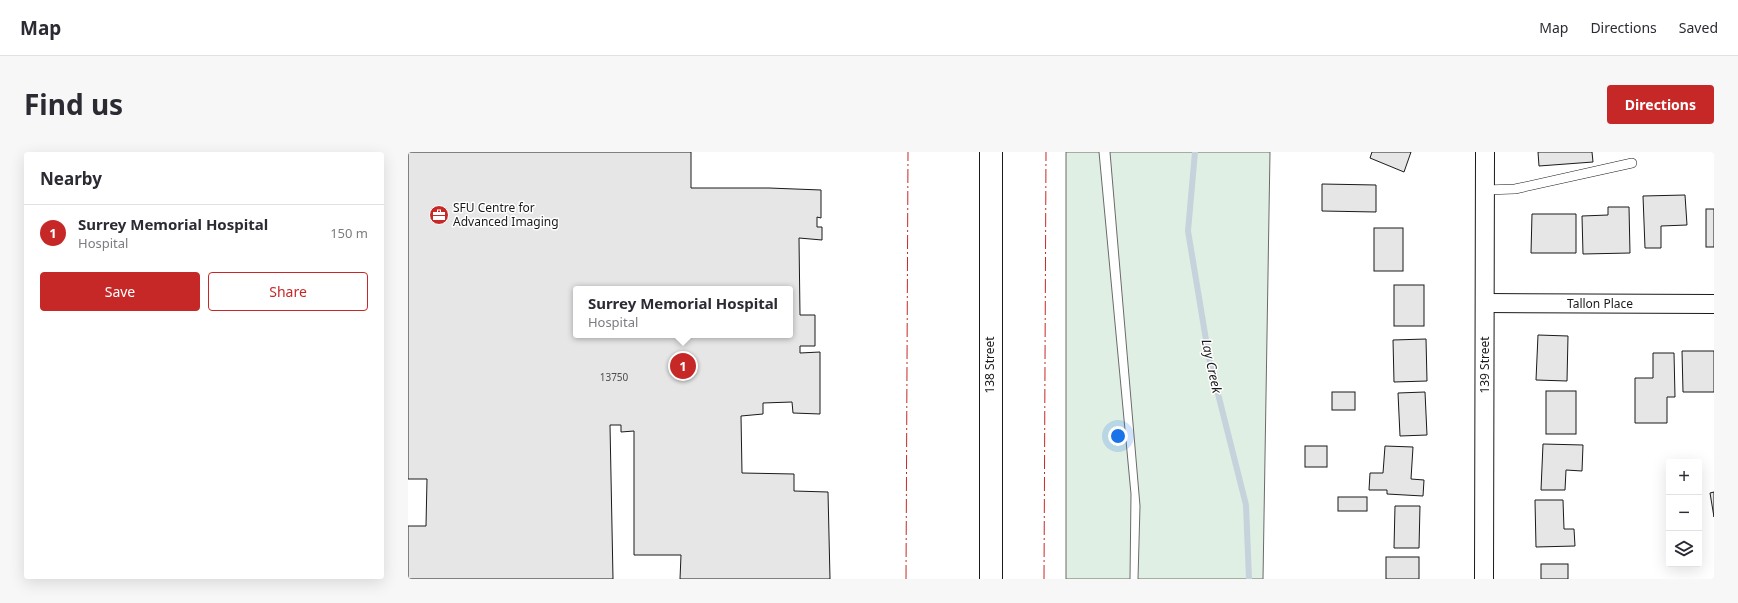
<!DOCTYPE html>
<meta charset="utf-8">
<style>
:root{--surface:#fff;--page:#f7f7f7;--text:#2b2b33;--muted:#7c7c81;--line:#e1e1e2;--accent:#c62828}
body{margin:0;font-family:"Noto Sans",sans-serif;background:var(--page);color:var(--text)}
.controls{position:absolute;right:12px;bottom:12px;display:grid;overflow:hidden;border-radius:4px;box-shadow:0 4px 16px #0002}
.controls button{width:36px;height:36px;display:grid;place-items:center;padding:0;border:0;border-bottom:1px solid var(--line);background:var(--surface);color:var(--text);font:20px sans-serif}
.you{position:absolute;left:710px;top:284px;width:14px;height:14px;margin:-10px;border:3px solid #fff;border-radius:50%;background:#1a73e8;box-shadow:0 0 0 6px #1a73e833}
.badge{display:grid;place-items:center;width:26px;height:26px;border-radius:50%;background:var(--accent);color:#fff;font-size:13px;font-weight:700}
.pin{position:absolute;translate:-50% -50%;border:2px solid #fff;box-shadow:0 1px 4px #0006}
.popup{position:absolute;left:165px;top:134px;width:220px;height:52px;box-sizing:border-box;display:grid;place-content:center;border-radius:4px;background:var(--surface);filter:drop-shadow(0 1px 3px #0005);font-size:13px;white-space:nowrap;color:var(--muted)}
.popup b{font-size:15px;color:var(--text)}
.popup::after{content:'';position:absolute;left:50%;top:100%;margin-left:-8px;border:8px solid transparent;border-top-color:var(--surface)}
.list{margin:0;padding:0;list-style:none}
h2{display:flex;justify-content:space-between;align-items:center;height:52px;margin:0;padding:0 16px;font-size:17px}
h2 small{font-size:13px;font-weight:400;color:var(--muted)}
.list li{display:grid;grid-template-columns:26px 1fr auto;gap:12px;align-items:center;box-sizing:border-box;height:56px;padding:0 16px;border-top:1px solid var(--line)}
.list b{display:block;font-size:15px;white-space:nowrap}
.list p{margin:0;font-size:13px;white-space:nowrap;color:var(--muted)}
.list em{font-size:13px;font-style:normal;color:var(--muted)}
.actions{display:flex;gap:8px;padding:12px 16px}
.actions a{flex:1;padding:9px 0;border:1px solid var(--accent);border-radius:4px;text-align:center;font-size:14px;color:var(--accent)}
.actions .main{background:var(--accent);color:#fff}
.icon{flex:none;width:22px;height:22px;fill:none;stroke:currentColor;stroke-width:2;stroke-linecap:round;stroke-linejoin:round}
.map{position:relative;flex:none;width:1306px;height:427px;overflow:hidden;border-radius:4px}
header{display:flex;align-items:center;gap:24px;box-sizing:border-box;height:56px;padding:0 20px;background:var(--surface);border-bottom:1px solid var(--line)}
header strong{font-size:19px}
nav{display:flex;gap:22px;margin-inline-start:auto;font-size:14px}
.intro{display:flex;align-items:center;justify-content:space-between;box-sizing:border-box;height:96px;padding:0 24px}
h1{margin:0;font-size:28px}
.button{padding:10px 18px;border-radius:4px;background:var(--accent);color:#fff;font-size:14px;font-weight:700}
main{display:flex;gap:24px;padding:0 24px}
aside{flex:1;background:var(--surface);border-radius:4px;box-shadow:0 4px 16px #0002}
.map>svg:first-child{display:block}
.green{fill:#e0efe3;stroke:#6a6a6a}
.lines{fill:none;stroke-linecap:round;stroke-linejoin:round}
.stream{stroke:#c6d2dc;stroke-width:6}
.building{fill:#e6e6e6;stroke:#1a1a1a;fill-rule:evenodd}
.service-casing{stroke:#1a1a1a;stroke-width:10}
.minor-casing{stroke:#1a1a1a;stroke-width:20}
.tertiary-casing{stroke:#1a1a1a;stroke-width:24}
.service{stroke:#fff;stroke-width:9}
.minor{stroke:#fff;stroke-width:18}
.tertiary{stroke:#fff;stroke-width:22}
.power{stroke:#c62828;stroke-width:1;stroke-dasharray:14 3 2 3;stroke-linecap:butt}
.labels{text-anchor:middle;stroke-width:3;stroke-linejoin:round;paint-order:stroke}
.number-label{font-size:10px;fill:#4d4d4d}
.poi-label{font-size:12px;fill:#1a1a1a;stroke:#fff;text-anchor:start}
.street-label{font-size:12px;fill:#1a1a1a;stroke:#fff}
.water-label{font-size:13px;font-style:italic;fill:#1a1a1a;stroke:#fff}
</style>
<header>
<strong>Map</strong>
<nav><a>Map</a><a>Directions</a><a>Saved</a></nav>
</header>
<div class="intro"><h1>Find us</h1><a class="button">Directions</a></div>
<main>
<aside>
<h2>Nearby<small></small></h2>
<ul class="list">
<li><span class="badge">1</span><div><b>Surrey Memorial Hospital</b><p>Hospital</p></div><em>150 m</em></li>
</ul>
<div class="actions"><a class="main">Save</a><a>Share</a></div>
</aside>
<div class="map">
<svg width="1306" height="427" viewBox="0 0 1306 427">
<rect width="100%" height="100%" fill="#fff"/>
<!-- green -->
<g class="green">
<polygon points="658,0 691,0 723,342 722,427 658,427"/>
<polygon points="702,0 862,0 855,427 730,427 732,354"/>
</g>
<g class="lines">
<!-- stream -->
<polyline class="stream" points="787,0 780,79 801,206 838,353 841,427"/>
</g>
<!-- building -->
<g class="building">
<path d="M0,0H283V36H361L413,38V66L409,65V75H414V88L391,86L392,163H407V194H392V201L412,200V262L385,261L384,250L355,251V262L333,264L334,321L386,322V339L420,340L422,427H272L273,403H226V279L213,280V273H202L205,427H0V374H18L19,327H0ZM168,137H382V183H168Z"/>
<polygon points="964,0 1003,0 996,20 962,6"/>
<polygon points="1130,0 1184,0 1185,10 1131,14"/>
<polygon points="914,32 968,33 968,60 914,59"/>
<polygon points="1277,43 1279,73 1253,74 1253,96 1237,96 1235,44"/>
<polygon points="1200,55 1221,55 1222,101 1175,102 1174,64 1200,63"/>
<rect x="1298" y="57" width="8" height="38"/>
<polygon points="1124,62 1168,62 1168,101 1123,101"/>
<rect x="966" y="76" width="29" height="43"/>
<rect x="986" y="133" width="30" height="41"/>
<polygon points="1130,183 1160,184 1159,229 1128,228"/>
<polygon points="1018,187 1019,229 986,230 985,188"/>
<polygon points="1274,199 1306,199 1306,240 1275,240"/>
<polygon points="1245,201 1266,201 1267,245 1259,245 1259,271 1227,271 1227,226 1245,226"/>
<rect x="1138" y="239" width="30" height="43"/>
<rect x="924" y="240" width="23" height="18"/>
<polygon points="1017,240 1019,283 992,284 990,241"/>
<polygon points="1135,292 1175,293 1174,319 1158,318 1157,338 1133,338"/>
<rect x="897" y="294" width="22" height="21"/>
<polygon points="977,294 1005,295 1003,327 1016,328 1015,344 979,342 979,338 961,338 962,321 975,321"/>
<polygon points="1306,340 1306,365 1302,341"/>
<rect x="930" y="345" width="29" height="14"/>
<polygon points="1127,348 1155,348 1156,377 1166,377 1167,394 1128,395"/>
<polygon points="987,354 1012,354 1011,396 986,396"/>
<rect x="978" y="405" width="33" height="22"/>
<rect x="1133" y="412" width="27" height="15"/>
</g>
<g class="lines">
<defs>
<polyline id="service" points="1077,38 1107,37 1224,11"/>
<g id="minor">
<polyline points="1077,151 1306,152"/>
<polyline points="1076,427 1077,0"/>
</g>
<polyline id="tertiary" points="583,427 583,0"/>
</defs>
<!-- service casing -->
<use href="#service" class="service-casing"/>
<!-- minor casing -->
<use href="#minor" class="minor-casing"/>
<!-- tertiary casing -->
<use href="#tertiary" class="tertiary-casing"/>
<!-- service -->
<use href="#service" class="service"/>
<!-- minor -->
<use href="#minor" class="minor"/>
<!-- tertiary -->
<use href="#tertiary" class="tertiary"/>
<!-- power -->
<g class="power">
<polyline points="498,427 500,0"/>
<polyline points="636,427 638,0"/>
</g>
</g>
<!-- icons -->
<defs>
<symbol id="office-disc" viewBox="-11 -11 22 22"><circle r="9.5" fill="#c62828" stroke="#fff"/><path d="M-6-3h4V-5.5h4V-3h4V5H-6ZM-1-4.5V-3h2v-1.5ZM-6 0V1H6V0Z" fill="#fff"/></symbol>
</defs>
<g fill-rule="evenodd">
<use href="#office-disc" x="20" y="52" width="22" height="22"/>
</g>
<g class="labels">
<!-- number labels -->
<g class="number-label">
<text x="206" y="229">13750</text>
</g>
<!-- poi labels -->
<g class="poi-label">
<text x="45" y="60">SFU Centre for<tspan x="45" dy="14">Advanced Imaging</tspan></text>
</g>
<!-- street labels -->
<g class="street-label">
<text x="1192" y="156">Tallon Place</text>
<text transform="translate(582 213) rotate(-90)" y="4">138 Street</text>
<text transform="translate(1077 213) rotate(-90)" y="4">139 Street</text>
</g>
<!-- water labels -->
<g class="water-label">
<text transform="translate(804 214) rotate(78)" y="5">Lay Creek</text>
</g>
</g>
</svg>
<div class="controls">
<button>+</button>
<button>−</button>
<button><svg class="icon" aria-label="layers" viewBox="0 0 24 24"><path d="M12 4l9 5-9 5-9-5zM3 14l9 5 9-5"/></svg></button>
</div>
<div class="you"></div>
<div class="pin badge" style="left:275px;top:214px">1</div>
<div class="popup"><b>Surrey Memorial Hospital</b>Hospital</div>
</div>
</main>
